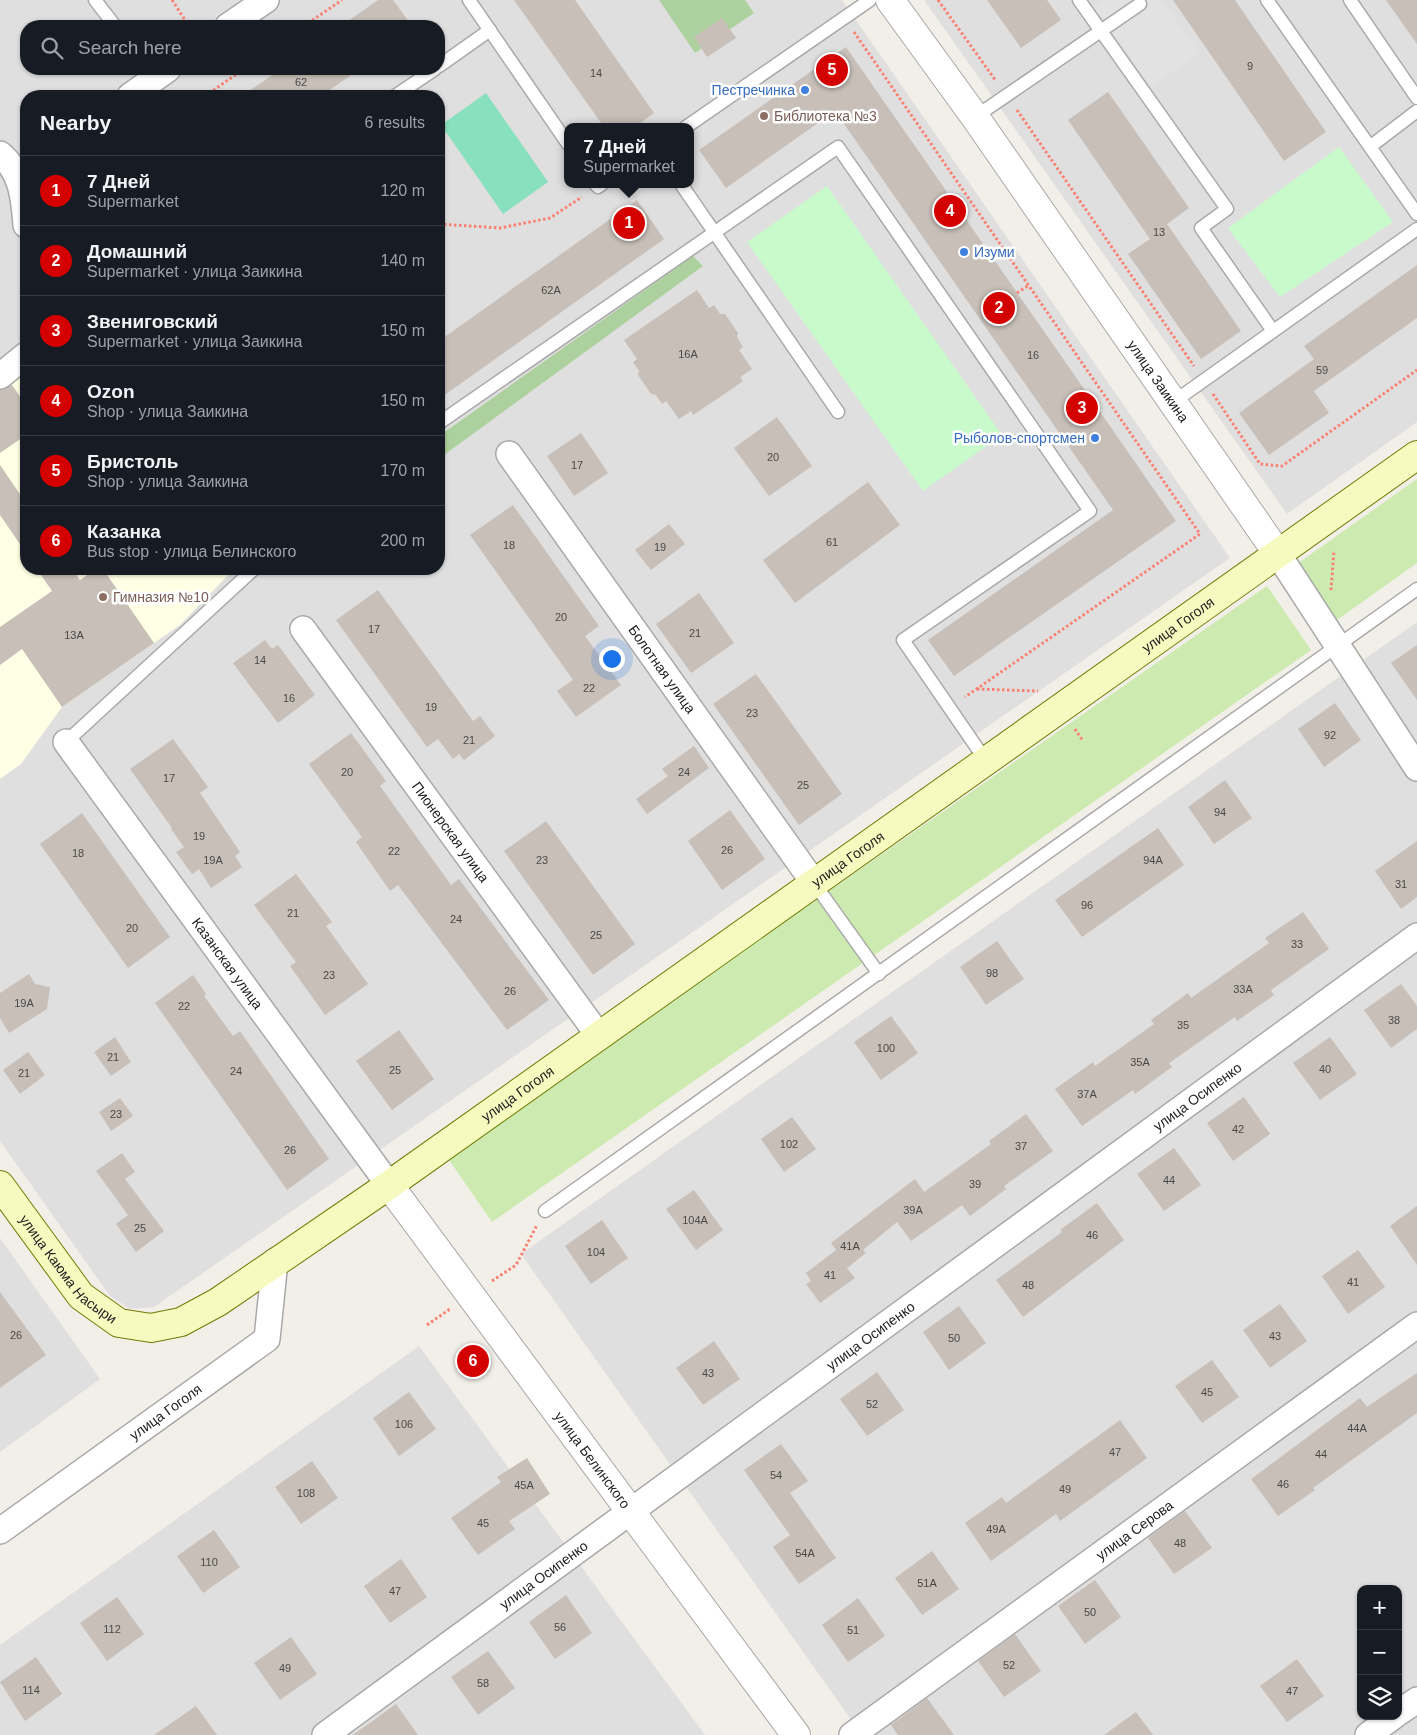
<!DOCTYPE html>
<meta charset="utf-8">
<style>
:root{--surface:#171b24;--page:#242831;--text:#f1f3f6;--muted:#9ea1a6;--line:#363941;--accent:#d40000}
body{margin:0;font-family:Helvetica,sans-serif;background:var(--page);color:var(--text)}
.controls{position:absolute;right:15px;bottom:15px;display:grid;overflow:hidden;border-radius:10px;box-shadow:0 1px 4px #0004}
.controls button{width:45px;height:45px;display:grid;place-items:center;padding:0;border:0;border-bottom:1px solid var(--line);background:var(--surface);color:var(--text);font:25px sans-serif}
.you{position:absolute;left:611px;top:658px;width:18px;height:18px;margin:-12px;border:4px solid #fff;border-radius:50%;background:#1a73e8;box-shadow:0 0 0 8px #1a73e833}
.badge{display:grid;place-items:center;width:32px;height:32px;border-radius:50%;background:var(--accent);color:#fff;font-size:16px;font-weight:700}
.pin{position:absolute;translate:-50% -50%;border:2px solid #fff;box-shadow:0 1px 5px #0006}
.popup{position:absolute;left:564px;top:123px;width:130px;height:65px;box-sizing:border-box;display:grid;place-content:center;border-radius:10px;background:var(--surface);filter:drop-shadow(0 1px 4px #0005);font-size:16px;white-space:nowrap;color:var(--muted)}
.popup b{font-size:19px;color:var(--text)}
.popup::after{content:'';position:absolute;left:50%;top:100%;margin-left:-10px;border:10px solid transparent;border-top-color:var(--surface)}
.list{margin:0;padding:0;list-style:none}
h2{display:flex;justify-content:space-between;align-items:center;height:65px;margin:0;padding:0 20px;font-size:21px}
h2 small{font-size:16px;font-weight:400;color:var(--muted)}
.list li{display:grid;grid-template-columns:32px 1fr auto;gap:15px;align-items:center;box-sizing:border-box;height:70px;padding:0 20px;border-top:1px solid var(--line)}
.list b{display:block;font-size:19px;white-space:nowrap}
.list p{margin:0;font-size:16px;white-space:nowrap;color:var(--muted)}
.list em{font-size:16px;font-style:normal;color:var(--muted)}
.icon{flex:none;width:28px;height:28px;fill:none;stroke:currentColor;stroke-width:2;stroke-linecap:round;stroke-linejoin:round}
.map{position:relative;flex:none;width:1417px;height:1735px;overflow:hidden}
.search{position:absolute;background:var(--surface);box-shadow:0 1px 4px #0004;left:20px;top:20px;width:425px;height:55px;display:flex;align-items:center;gap:12px;box-sizing:border-box;padding:0 18px;border-radius:20px;color:var(--muted);font-size:19px}
.panel{position:absolute;background:var(--surface);box-shadow:0 1px 4px #0004;left:20px;top:90px;width:425px;height:485px;border-radius:20px}
.map>svg:first-child{display:block}
.residential{fill:#e0dfdf;fill-rule:evenodd}
.education{fill:#ffffe5}
.grass{fill:#cdebb0}
.forest{fill:#add19e}
.park{fill:#c8facc}
.pitch{fill:#88e0be}
.parking{fill:#e2e2e2}
.building{fill:#c7bfb8}
.lines{fill:none;stroke-linecap:round;stroke-linejoin:round}
.service-casing{stroke:#a9a9a9;stroke-width:15}
.minor-casing{stroke:#a9a9a9;stroke-width:28}
.tertiary-casing{stroke:#a9a9a9;stroke-width:30}
.secondary-casing{stroke:#707d05;stroke-width:30}
.path{stroke:#fa8072;stroke-width:3;stroke-dasharray:2.5 2.5;stroke-linecap:butt}
.service{stroke:#fff;stroke-width:12}
.minor{stroke:#fff;stroke-width:25}
.tertiary{stroke:#fff;stroke-width:28}
.secondary{stroke:#f7fabf;stroke-width:28}
.shop-dot{fill:#3f7fe0;stroke:#fff;stroke-width:2}
.education-dot{fill:#8d6e63;stroke:#fff;stroke-width:2}
.labels{text-anchor:middle;stroke-width:5;stroke-linejoin:round;paint-order:stroke}
.number-label{font-size:11px;fill:#4b4948}
.shop-label{font-size:14px;fill:#366cbe;stroke:#fff;text-anchor:end}
.education-label{font-size:14px;fill:#785e54;stroke:#fff;text-anchor:start}
.street-label{font-size:14px;fill:#222;stroke:#fff}
</style>
<div class="map">
<svg width="1417" height="1735" viewBox="0 0 1417 1735">
<rect width="100%" height="100%" fill="#f2efe9"/>
<!-- residential -->
<g class="residential">
<path d="M0,0H842L1230,558L154,1307L130,1309L110,1296L0,1141ZM26,26H439V69H26ZM26,96H439V569H26ZM568,127H690V184H568Z"/>
<polygon points="924,0 1417,0 1417,422 1287,514"/>
<path d="M1417,622V1735H862L521,1254ZM1361,1589H1398V1716H1361Z"/>
<polygon points="0,1238 100,1379 0,1452"/>
<polygon points="419,1346 705,1735 0,1735 0,1645"/>
</g>
<!-- education -->
<polygon class="education" points="26,370 26,569 234,569 180,625 62,707 21,764 0,779 0,390"/>
<!-- grass -->
<g class="grass">
<polygon points="1417,479 1417,563 1337,620 1297,564"/>
<polygon points="1267,586 1311,650 492,1222 447,1157"/>
</g>
<!-- forest -->
<g class="forest">
<polygon points="659,0 745,0 754,13 695,53"/>
<polygon points="693,256 703,266 444,455 439,448 439,436"/>
</g>
<!-- park -->
<g class="park">
<polygon points="1339,147 1393,222 1280,297 1228,228"/>
<polygon points="827,186 1002,435 923,491 747,242"/>
</g>
<!-- pitch -->
<polygon class="pitch" points="486,93 548,182 503,214 441,125"/>
<!-- parking -->
<polygon class="parking" points="1103,0 1162,0 1200,53 1151,87 1094,6"/>
<!-- building -->
<g class="building">
<polygon points="378,0 393,0 412,26 341,26"/>
<polygon points="514,0 575,0 654,113 635,127 604,127"/>
<polygon points="987,0 1047,0 1061,20 1021,48"/>
<polygon points="1173,0 1235,0 1326,132 1284,161"/>
<polygon points="1386,0 1417,0 1417,44"/>
<polygon points="722,18 736,38 707,57 694,37"/>
<polygon points="846,47 1176,521 954,676 928,640 1113,510 835,111 726,188 699,150"/>
<polygon points="281,69 360,69 321,96 242,96"/>
<polygon points="1108,92 1189,208 1167,224 1241,331 1201,359 1128,254 1150,239 1068,120"/>
<polygon points="637,200 664,239 439,399 439,341"/>
<polygon points="1417,265 1417,318 1314,391 1329,413 1269,455 1239,413 1314,359 1304,346"/>
<polygon points="697,290 709,308 714,305 720,314 725,314 738,333 737,337 743,347 739,350 752,369 740,377 743,381 723,395 693,415 691,411 679,419 666,401 662,404 656,395 651,394 638,375 639,371 633,362 637,359 624,340"/>
<polygon points="12,385 26,405 26,435 0,453 0,390"/>
<polygon points="777,417 812,466 769,496 734,448"/>
<polygon points="581,433 608,473 574,496 547,456"/>
<polygon points="0,465 26,503 26,553 0,515"/>
<polygon points="868,482 900,525 795,603 763,560"/>
<polygon points="513,505 599,626 585,636 621,685 576,717 557,691 573,680 470,535"/>
<polygon points="669,524 685,544 651,570 635,550"/>
<polygon points="37,569 72,569 80,580 96,569 103,569 154,643 62,707 22,649 0,665 0,627 52,591"/>
<polygon points="378,590 473,721 480,716 495,736 464,760 459,754 453,759 438,739 427,747 336,620"/>
<polygon points="699,593 734,643 691,673 656,624"/>
<polygon points="265,640 272,649 278,645 315,695 278,723 233,663"/>
<polygon points="1417,645 1417,700 1391,663"/>
<polygon points="756,674 842,794 799,825 713,704"/>
<polygon points="1335,703 1361,740 1324,767 1298,729"/>
<polygon points="351,733 386,781 380,786 451,885 459,879 549,1000 507,1030 398,885 390,891 356,842 362,837 309,764"/>
<polygon points="173,739 208,787 200,793 240,852 235,856 242,867 211,888 199,869 192,874 176,852 184,847 171,829 172,828 130,769"/>
<polygon points="694,746 709,768 647,814 636,799 668,776 662,769"/>
<polygon points="1225,780 1252,818 1214,844 1188,807"/>
<polygon points="730,810 765,859 722,890 688,841"/>
<polygon points="82,813 170,937 128,968 40,844"/>
<polygon points="546,821 635,944 593,975 504,851"/>
<polygon points="1158,828 1184,865 1082,937 1055,900"/>
<polygon points="1417,841 1417,897 1401,909 1375,871"/>
<polygon points="296,874 332,922 326,926 368,984 325,1015 290,966 296,962 254,905"/>
<polygon points="1303,912 1329,949 1271,990 1274,995 1237,1021 1235,1017 1169,1063 1172,1067 1135,1094 1133,1090 1082,1126 1055,1089 1093,1062 1095,1066 1154,1024 1151,1020 1188,993 1191,998 1269,943 1265,938"/>
<polygon points="997,941 1024,979 986,1005 960,967"/>
<polygon points="29,974 35,984 50,987 47,1009 9,1033 0,1018 0,993"/>
<polygon points="193,975 206,994 204,996 233,1036 240,1031 329,1159 287,1190 155,1003"/>
<polygon points="1401,984 1417,1006 1417,1029 1391,1048 1364,1010"/>
<polygon points="891,1016 918,1053 881,1080 854,1042"/>
<polygon points="399,1030 434,1079 392,1110 356,1061"/>
<polygon points="115,1037 131,1062 111,1076 94,1052"/>
<polygon points="1330,1037 1357,1074 1320,1100 1293,1063"/>
<polygon points="28,1052 45,1075 20,1094 3,1070"/>
<polygon points="1244,1097 1270,1134 1233,1161 1207,1123"/>
<polygon points="120,1098 133,1116 111,1131 99,1112"/>
<polygon points="1026,1114 1053,1151 1004,1186 1006,1189 970,1216 962,1205 911,1241 897,1222 863,1250 866,1253 847,1268 855,1278 820,1303 806,1284 811,1281 806,1273 836,1250 831,1243 915,1179 924,1192 991,1144 989,1141"/>
<polygon points="792,1117 816,1149 784,1172 761,1139"/>
<polygon points="1174,1148 1201,1185 1164,1211 1137,1174"/>
<polygon points="122,1153 135,1172 125,1179 164,1231 136,1252 116,1224 128,1215 96,1171"/>
<polygon points="694,1190 723,1230 696,1250 666,1209"/>
<polygon points="1097,1203 1124,1240 1023,1317 996,1280 1062,1232 1060,1230"/>
<polygon points="1417,1206 1417,1265 1390,1226"/>
<polygon points="602,1220 628,1258 591,1284 565,1246"/>
<polygon points="1358,1250 1385,1287 1348,1314 1322,1276"/>
<polygon points="0,1292 46,1355 0,1388"/>
<polygon points="1280,1304 1307,1341 1270,1368 1243,1330"/>
<polygon points="959,1306 986,1343 949,1370 923,1332"/>
<polygon points="714,1341 740,1379 703,1405 676,1368"/>
<polygon points="1212,1360 1239,1397 1202,1423 1175,1386"/>
<polygon points="877,1372 904,1410 867,1436 840,1399"/>
<polygon points="1417,1373 1417,1413 1313,1488 1315,1490 1278,1516 1251,1479 1360,1398 1367,1407"/>
<polygon points="409,1392 436,1429 399,1456 373,1418"/>
<polygon points="1120,1420 1147,1458 1060,1521 1056,1514 991,1561 965,1523 1002,1497 1006,1503"/>
<polygon points="781,1444 808,1481 790,1493 836,1558 799,1584 773,1547 790,1535 744,1470"/>
<polygon points="527,1458 550,1494 509,1521 515,1529 478,1555 451,1518 501,1482 497,1477"/>
<polygon points="312,1461 338,1498 301,1524 275,1487"/>
<polygon points="1185,1511 1212,1548 1174,1574 1148,1538"/>
<polygon points="214,1530 240,1567 203,1593 177,1556"/>
<polygon points="932,1551 959,1589 922,1615 895,1578"/>
<polygon points="401,1559 427,1597 390,1623 364,1586"/>
<polygon points="1095,1580 1121,1617 1085,1644 1058,1606"/>
<polygon points="566,1595 592,1633 555,1659 529,1622"/>
<polygon points="117,1597 144,1634 107,1661 80,1623"/>
<polygon points="858,1598 885,1636 848,1662 822,1625"/>
<polygon points="1015,1634 1041,1671 1004,1697 978,1661"/>
<polygon points="291,1637 317,1674 280,1700 254,1663"/>
<polygon points="488,1651 515,1688 478,1715 451,1677"/>
<polygon points="36,1657 62,1694 25,1721 0,1682"/>
<polygon points="1297,1659 1324,1696 1287,1722 1260,1686"/>
<polygon points="927,1698 954,1735 898,1735 891,1725"/>
<polygon points="396,1704 418,1735 353,1735"/>
<polygon points="196,1706 217,1735 154,1735"/>
<polygon points="1136,1712 1153,1735 1104,1735"/>
</g>
<g class="lines">
<defs>
<g id="service">
<polyline points="95,0 115,26"/>
<polyline points="469,0 568,144"/>
<polyline points="1079,0 1227,209 1201,228 1273,331"/>
<polyline points="1267,0 1417,214"/>
<polyline points="1350,0 1417,98"/>
<polyline points="439,66 490,30"/>
<polyline points="395,96 435,69"/>
<polyline points="975,117 1140,4"/>
<polyline points="686,127 870,0"/>
<polyline points="1371,146 1417,111"/>
<polyline points="595,184 598,187 602,184"/>
<polyline points="681,184 838,412"/>
<polyline points="1172,403 1417,229"/>
<polyline points="439,423 838,147 1090,511 903,640 986,761"/>
<polyline points="66,742 254,569"/>
<polyline points="814,883 879,974"/>
<polyline points="545,1211 1417,589"/>
</g>
<g id="minor">
<polyline points="228,26 266,0"/>
<polyline points="130,96 168,69"/>
<path d="M0,154C22,172 24,199 26,225"/>
<polyline points="0,376 26,355"/>
<path id="s1" d="M509,454L814,883"/>
<polyline points="1278,554 1417,768"/>
<path id="s2" d="M303,629L599,1036"/>
<path id="s3" d="M66,742L389,1185"/>
<path id="s4" d="M0,1531L267,1339L275,1261"/>
<polyline points="1398,1713 1417,1700"/>
<path id="s5" d="M325,1735L1417,936"/>
<path id="s6" d="M852,1735L1417,1325"/>
<polyline points="1368,1735 1394,1716"/>
</g>
<g id="tertiary">
<path id="s7" d="M890,0L975,117L1278,554"/>
<path id="s8" d="M389,1185L796,1735"/>
</g>
<g id="secondary">
<path id="s9" d="M0,1185L81,1296L119,1323L151,1328L181,1322L218,1302L389,1185L1417,455"/>
</g>
</defs>
<!-- service casing -->
<use href="#service" class="service-casing"/>
<!-- minor casing -->
<use href="#minor" class="minor-casing"/>
<!-- tertiary casing -->
<use href="#tertiary" class="tertiary-casing"/>
<!-- secondary casing -->
<use href="#secondary" class="secondary-casing"/>
<!-- path -->
<g class="path">
<polyline points="172,0 189,26"/>
<polyline points="938,0 996,81"/>
<polyline points="304,26 342,0"/>
<polyline points="854,32 1200,534 965,697"/>
<polyline points="205,96 244,69"/>
<polyline points="1017,110 1194,366"/>
<polyline points="439,224 500,228 550,218 582,197"/>
<polyline points="1017,293 1029,285"/>
<polyline points="1213,394 1260,464 1282,466 1417,370"/>
<polyline points="1331,590 1334,550"/>
<polyline points="977,689 1038,691"/>
<polyline points="1075,729 1083,741"/>
<polyline points="492,1281 516,1265 537,1225"/>
<polyline points="427,1325 450,1309"/>
</g>
<!-- service -->
<use href="#service" class="service"/>
<!-- minor -->
<use href="#minor" class="minor"/>
<!-- tertiary -->
<use href="#tertiary" class="tertiary"/>
<!-- secondary -->
<use href="#secondary" class="secondary"/>
</g>
<!-- markers -->
<g class="shop-dot">
<circle cx="805" cy="90" r="5"/>
<circle cx="964" cy="252" r="5"/>
<circle cx="1095" cy="438" r="5"/>
</g>
<g class="education-dot">
<circle cx="764" cy="116" r="5"/>
<circle cx="103" cy="597" r="5"/>
</g>
<g class="labels">
<!-- number labels -->
<g class="number-label">
<text x="1250" y="70">9</text>
<text x="596" y="77">14</text>
<text x="301" y="86">62</text>
<text x="1159" y="236">13</text>
<text x="551" y="294">62А</text>
<text x="688" y="358">16А</text>
<text x="1033" y="359">16</text>
<text x="1322" y="374">59</text>
<text x="773" y="461">20</text>
<text x="577" y="469">17</text>
<text x="832" y="546">61</text>
<text x="509" y="549">18</text>
<text x="660" y="551">19</text>
<text x="561" y="621">20</text>
<text x="374" y="633">17</text>
<text x="695" y="637">21</text>
<text x="74" y="639">13А</text>
<text x="260" y="664">14</text>
<text x="589" y="692">22</text>
<text x="289" y="702">16</text>
<text x="431" y="711">19</text>
<text x="752" y="717">23</text>
<text x="1330" y="739">92</text>
<text x="469" y="744">21</text>
<text x="347" y="776">20</text>
<text x="684" y="776">24</text>
<text x="169" y="782">17</text>
<text x="803" y="789">25</text>
<text x="1220" y="816">94</text>
<text x="199" y="840">19</text>
<text x="727" y="854">26</text>
<text x="394" y="855">22</text>
<text x="78" y="857">18</text>
<text x="213" y="864">19А</text>
<text x="542" y="864">23</text>
<text x="1153" y="864">94А</text>
<text x="1401" y="888">31</text>
<text x="1087" y="909">96</text>
<text x="293" y="917">21</text>
<text x="456" y="923">24</text>
<text x="132" y="932">20</text>
<text x="596" y="939">25</text>
<text x="1297" y="948">33</text>
<text x="992" y="977">98</text>
<text x="329" y="979">23</text>
<text x="1243" y="993">33А</text>
<text x="510" y="995">26</text>
<text x="24" y="1007">19А</text>
<text x="184" y="1010">22</text>
<text x="1394" y="1024">38</text>
<text x="1183" y="1029">35</text>
<text x="886" y="1052">100</text>
<text x="113" y="1061">21</text>
<text x="1140" y="1066">35А</text>
<text x="1325" y="1073">40</text>
<text x="395" y="1074">25</text>
<text x="236" y="1075">24</text>
<text x="24" y="1077">21</text>
<text x="1087" y="1098">37А</text>
<text x="116" y="1118">23</text>
<text x="1238" y="1133">42</text>
<text x="789" y="1148">102</text>
<text x="1021" y="1150">37</text>
<text x="290" y="1154">26</text>
<text x="1169" y="1184">44</text>
<text x="975" y="1188">39</text>
<text x="913" y="1214">39А</text>
<text x="695" y="1224">104А</text>
<text x="140" y="1232">25</text>
<text x="1092" y="1239">46</text>
<text x="850" y="1250">41А</text>
<text x="596" y="1256">104</text>
<text x="830" y="1279">41</text>
<text x="1353" y="1286">41</text>
<text x="1028" y="1289">48</text>
<text x="16" y="1339">26</text>
<text x="1275" y="1340">43</text>
<text x="954" y="1342">50</text>
<text x="708" y="1377">43</text>
<text x="1207" y="1396">45</text>
<text x="872" y="1408">52</text>
<text x="404" y="1428">106</text>
<text x="1357" y="1432">44А</text>
<text x="1115" y="1456">47</text>
<text x="1321" y="1458">44</text>
<text x="776" y="1479">54</text>
<text x="1283" y="1488">46</text>
<text x="524" y="1489">45А</text>
<text x="1065" y="1493">49</text>
<text x="306" y="1497">108</text>
<text x="483" y="1527">45</text>
<text x="996" y="1533">49А</text>
<text x="1180" y="1547">48</text>
<text x="805" y="1557">54А</text>
<text x="209" y="1566">110</text>
<text x="927" y="1587">51А</text>
<text x="395" y="1595">47</text>
<text x="1090" y="1616">50</text>
<text x="560" y="1631">56</text>
<text x="112" y="1633">112</text>
<text x="853" y="1634">51</text>
<text x="1009" y="1669">52</text>
<text x="285" y="1672">49</text>
<text x="483" y="1687">58</text>
<text x="31" y="1694">114</text>
<text x="1292" y="1695">47</text>
</g>
<!-- shop labels -->
<g class="shop-label">
<text x="795" y="95">Пестречинка</text>
<text x="974" y="257" text-anchor="start">Изуми</text>
<text x="1085" y="443">Рыболов-спортсмен</text>
</g>
<!-- education labels -->
<g class="education-label">
<text x="774" y="121">Библиотека №3</text>
<text x="113" y="602">Гимназия №10</text>
</g>
<!-- street labels -->
<g class="street-label">
<text dy="5" stroke="none"><textPath href="#s7" startOffset="466">улица Заикина</textPath></text>
<text dy="5" stroke="none"><textPath href="#s9" startOffset="1464">улица Гоголя</textPath></text>
<text dy="5" stroke="none"><textPath href="#s1" startOffset="264">Болотная улица</textPath></text>
<text dy="5" stroke="none"><textPath href="#s2" startOffset="251">Пионерская улица</textPath></text>
<text dy="5" stroke="none"><textPath href="#s9" startOffset="1059">улица Гоголя</textPath></text>
<text dy="5" stroke="none"><textPath href="#s3" startOffset="274">Казанская улица</textPath></text>
<text dy="5" stroke="none"><textPath href="#s9" startOffset="654">улица Гоголя</textPath></text>
<text dy="5" stroke="none"><textPath href="#s5" startOffset="1081">улица Осипенко</textPath></text>
<text dy="5" stroke="none"><textPath href="#s9" startOffset="109">улица Каюма Насыри</textPath></text>
<text dy="5" stroke="none"><textPath href="#s5" startOffset="676">улица Осипенко</textPath></text>
<text dy="5" stroke="none"><textPath href="#s4" startOffset="204">улица Гоголя</textPath></text>
<text dy="5" stroke="none"><textPath href="#s8" startOffset="342">улица Белинского</textPath></text>
<text dy="5" stroke="none"><textPath href="#s6" startOffset="349">улица Серова</textPath></text>
<text dy="5" stroke="none"><textPath href="#s5" startOffset="271">улица Осипенко</textPath></text>
</g>
</g>
</svg>
<div class="controls">
<button>+</button>
<button>−</button>
<button><svg class="icon" aria-label="layers" viewBox="0 0 24 24"><path d="M12 4l9 5-9 5-9-5zM3 14l9 5 9-5"/></svg></button>
</div>
<div class="you"></div>
<div class="pin badge" style="left:629px;top:223px">1</div>
<div class="popup"><b>7 Дней</b>Supermarket</div>
<div class="pin badge" style="left:999px;top:308px">2</div>
<div class="pin badge" style="left:1082px;top:408px">3</div>
<div class="pin badge" style="left:950px;top:211px">4</div>
<div class="pin badge" style="left:832px;top:70px">5</div>
<div class="pin badge" style="left:473px;top:1361px">6</div>
<div class="search"><svg class="icon" aria-label="search" viewBox="0 0 24 24"><circle cx="10" cy="10" r="6"/><path d="M15 15l6 6"/></svg>Search here</div>
<section class="panel">
<h2>Nearby<small>6 results</small></h2>
<ul class="list">
<li><span class="badge">1</span><div><b>7 Дней</b><p>Supermarket</p></div><em>120 m</em></li>
<li><span class="badge">2</span><div><b>Домашний</b><p>Supermarket · улица Заикина</p></div><em>140 m</em></li>
<li><span class="badge">3</span><div><b>Звениговский</b><p>Supermarket · улица Заикина</p></div><em>150 m</em></li>
<li><span class="badge">4</span><div><b>Ozon</b><p>Shop · улица Заикина</p></div><em>150 m</em></li>
<li><span class="badge">5</span><div><b>Бристоль</b><p>Shop · улица Заикина</p></div><em>170 m</em></li>
<li><span class="badge">6</span><div><b>Казанка</b><p>Bus stop · улица Белинского</p></div><em>200 m</em></li>
</ul>
</section>
</div>
